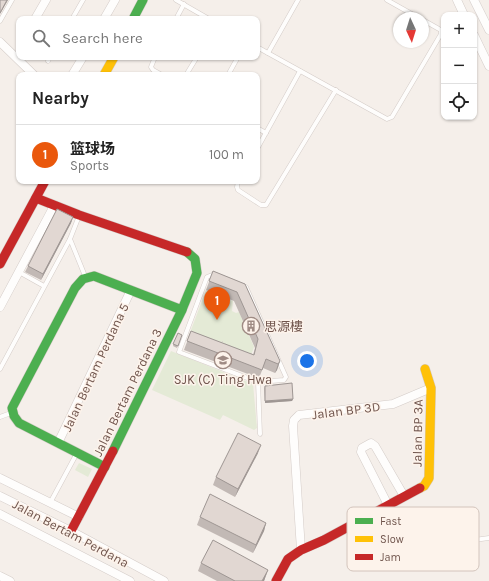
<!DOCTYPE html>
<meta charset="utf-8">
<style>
:root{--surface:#fff;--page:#f2f2f2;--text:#222;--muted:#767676;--line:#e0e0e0;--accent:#ea580c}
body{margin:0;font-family:Karla,"Noto Sans SC",sans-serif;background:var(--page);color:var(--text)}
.controls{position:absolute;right:12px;top:12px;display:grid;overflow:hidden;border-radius:8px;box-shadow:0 1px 3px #0004}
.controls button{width:36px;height:36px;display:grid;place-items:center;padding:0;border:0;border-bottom:1px solid var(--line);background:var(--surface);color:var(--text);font:20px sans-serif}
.compass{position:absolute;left:393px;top:12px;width:36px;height:36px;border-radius:50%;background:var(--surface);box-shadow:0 1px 3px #0004;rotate:176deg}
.you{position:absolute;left:307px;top:361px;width:14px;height:14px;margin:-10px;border:3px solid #fff;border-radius:50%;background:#1a73e8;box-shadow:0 0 0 6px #1a73e833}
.badge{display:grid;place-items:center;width:26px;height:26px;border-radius:50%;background:var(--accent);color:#fff;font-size:13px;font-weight:700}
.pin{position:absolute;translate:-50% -33px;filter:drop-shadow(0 1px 2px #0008)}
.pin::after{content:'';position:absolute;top:21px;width:14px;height:12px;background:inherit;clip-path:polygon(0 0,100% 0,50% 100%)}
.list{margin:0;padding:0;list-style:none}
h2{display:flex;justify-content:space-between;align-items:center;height:52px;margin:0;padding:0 16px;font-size:17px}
h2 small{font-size:13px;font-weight:400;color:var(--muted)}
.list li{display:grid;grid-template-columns:26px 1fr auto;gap:12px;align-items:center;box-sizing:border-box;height:60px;padding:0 16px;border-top:1px solid var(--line)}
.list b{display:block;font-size:15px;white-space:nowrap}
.list p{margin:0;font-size:13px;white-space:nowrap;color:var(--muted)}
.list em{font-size:13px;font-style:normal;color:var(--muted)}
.icon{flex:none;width:22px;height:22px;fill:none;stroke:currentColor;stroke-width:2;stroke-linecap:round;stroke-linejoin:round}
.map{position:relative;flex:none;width:489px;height:581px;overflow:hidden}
.search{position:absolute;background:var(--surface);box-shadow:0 1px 3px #0004;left:16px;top:16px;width:244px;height:44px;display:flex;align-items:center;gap:10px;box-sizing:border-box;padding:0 14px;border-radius:8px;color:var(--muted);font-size:15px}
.panel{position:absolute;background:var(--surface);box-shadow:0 1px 3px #0004;left:16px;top:72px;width:244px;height:112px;border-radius:8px}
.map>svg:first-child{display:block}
.green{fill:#e4ead6}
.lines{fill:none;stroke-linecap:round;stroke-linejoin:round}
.lane-casing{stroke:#d4ccc8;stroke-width:5}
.street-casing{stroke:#d4ccc8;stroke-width:9}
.fast-casing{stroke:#d4cac6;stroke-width:10}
.slow-casing{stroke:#d4cac6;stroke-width:10}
.jam-casing{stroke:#d4cac6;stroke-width:10}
.path{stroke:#d7cecb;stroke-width:1;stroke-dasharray:1 3;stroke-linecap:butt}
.lane{stroke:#fefdfc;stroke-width:4}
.street{stroke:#fefdfc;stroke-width:8}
.fast{stroke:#4caf50;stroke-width:9}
.slow{stroke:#ffc107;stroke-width:9}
.jam{stroke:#c62828;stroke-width:9}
.wall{fill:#c2b9b5}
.shaded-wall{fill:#9e9693}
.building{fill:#e1d7d2;stroke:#9e9693}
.labels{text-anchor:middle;stroke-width:3;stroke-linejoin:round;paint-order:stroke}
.poi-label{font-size:13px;fill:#70554d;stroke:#fdf3eb;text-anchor:start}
.street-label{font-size:13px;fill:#70554d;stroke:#fdf3eb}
.key{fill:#fdf3eb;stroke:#d3c4bc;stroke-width:1}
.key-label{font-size:11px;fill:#70554d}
</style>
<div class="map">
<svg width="489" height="581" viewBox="0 0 489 581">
<rect width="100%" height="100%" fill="#f5efea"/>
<!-- green -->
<g class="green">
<polygon points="206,290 233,301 232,311 236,313 239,312 254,347 249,361 188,338"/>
<polygon points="171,351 253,384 257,428 254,430 223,415 220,420 152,390"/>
<polygon points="79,463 92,469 88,477 75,470"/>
</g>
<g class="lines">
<defs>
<g id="lane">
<polyline points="176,0 209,19"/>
<polyline points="387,0 419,18"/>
<polyline points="72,19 83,0"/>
<polyline points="176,19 184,4"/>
<polyline points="0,21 12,0"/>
<polyline points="257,47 387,119 392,117 441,34 441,30 439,29 423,20"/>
<polyline points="268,53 298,0"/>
<polyline points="155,57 151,67 153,70 162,75"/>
<polyline points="48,61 50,57"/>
<polyline points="186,75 197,57"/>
<polyline points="228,75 238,57"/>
<polyline points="257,128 266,133"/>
<polyline points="257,149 300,71"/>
<polyline points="238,181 237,187 238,190 261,205 266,205 336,90"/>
<polyline points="70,239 85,276"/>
<polyline points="19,272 44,286"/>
<polygon points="212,275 246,287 286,377 284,380 258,382 179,352 207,277"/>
<polyline points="0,369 70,239 79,216"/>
<polyline points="258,382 260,434"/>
<polyline points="0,417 11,413"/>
<polyline points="50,503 77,453"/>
<polyline points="445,544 489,538"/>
</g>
<g id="street">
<polyline points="457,0 464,15"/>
<polyline points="474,0 489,30"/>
<polyline points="35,19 46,0"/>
<polyline points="104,19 115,0"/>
<polyline points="474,35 489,66"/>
<polyline points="0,42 34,75"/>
<polyline points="72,75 83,57"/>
<polyline points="0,307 54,206"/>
<polyline points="58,443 131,290"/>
<polyline points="0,478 79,517"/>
<polyline points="0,496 71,531 164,581"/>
<polyline points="388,505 361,452 362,448 371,443 375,446 404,496"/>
<polyline points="382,508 394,530"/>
<polyline points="0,514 130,581"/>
<polyline points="301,550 293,426 294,420 299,415 393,404 431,388"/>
<polyline points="0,576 10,581"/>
</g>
<g id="fast">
<polyline points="133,19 143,0"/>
<polyline points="113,451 181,312 197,273 195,259 187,252"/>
<polyline points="105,467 19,423 14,416 12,408 75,288 83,279 94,276 182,310"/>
</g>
<g id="slow">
<polyline points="104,75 114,57"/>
<polyline points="420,488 424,486 429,478 431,388 425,369"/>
</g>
<g id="jam">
<polyline points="36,198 79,215 187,252"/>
<polyline points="0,264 45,181"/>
<polyline points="71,531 113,451"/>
<polyline points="276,581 288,559 301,550 324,540 420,488"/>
</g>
</defs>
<!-- lane casing -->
<use href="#lane" class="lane-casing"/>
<!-- street casing -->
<use href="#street" class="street-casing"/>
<!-- fast casing -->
<use href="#fast" class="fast-casing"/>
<!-- slow casing -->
<use href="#slow" class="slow-casing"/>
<!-- jam casing -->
<use href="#jam" class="jam-casing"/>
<!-- path -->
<g class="path">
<circle cx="222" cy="345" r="3.5"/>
<polyline points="243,351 253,354"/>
</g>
<!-- lane -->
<use href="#lane" class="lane"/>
<!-- street -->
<use href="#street" class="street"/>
<!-- fast -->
<use href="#fast" class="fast"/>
<!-- slow -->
<use href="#slow" class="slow"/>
<!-- jam -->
<use href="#jam" class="jam"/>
</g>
<!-- wall -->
<g class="wall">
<polygon points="73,217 71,223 41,280 25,272 28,266"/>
<polygon points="213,271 245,284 280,361 277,370 275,373 263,368 259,378 184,350 191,331 253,355 255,348 234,301 206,290"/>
<polygon points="178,333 182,335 177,348 173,346"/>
<polygon points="265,386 293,399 292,401 265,403 264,388"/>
<polygon points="258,453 235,497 213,485 216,477"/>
<polygon points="200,517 266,523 264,531 253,553 197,525"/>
<polygon points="201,563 268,570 264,581 217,581 198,571"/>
</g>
<!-- shaded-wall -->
<g class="shaded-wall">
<polygon points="7,0 8,0 0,14 0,13"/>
<polygon points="73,217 71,223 41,280 43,274"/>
<polygon points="280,361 277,370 275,373 278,364"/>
<polygon points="293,399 292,401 265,403 265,401"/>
<polygon points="261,445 258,453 235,497 238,489"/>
<polygon points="266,523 264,531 253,553 256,545"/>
<polygon points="268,570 264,581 262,581"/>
</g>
<!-- building -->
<g class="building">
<polygon points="0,0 7,0 0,13"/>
<polygon points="57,209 73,217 43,274 28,266"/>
<polygon points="213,271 245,284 280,361 278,364 266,359 262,370 187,341 191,331 254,355 258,339 237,292 209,281"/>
<polygon points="178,333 182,335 178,346 173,344"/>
<polygon points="292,383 293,399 265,401 265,386"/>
<polygon points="238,433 261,445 238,489 216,477"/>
<polygon points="210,494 266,523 256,545 200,517"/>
<polygon points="213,540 268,570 262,581 235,581 201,563"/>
</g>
<!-- icons -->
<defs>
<symbol id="building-ring" viewBox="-11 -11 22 22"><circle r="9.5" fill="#fdf3eb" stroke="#9f8b84" stroke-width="1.5"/><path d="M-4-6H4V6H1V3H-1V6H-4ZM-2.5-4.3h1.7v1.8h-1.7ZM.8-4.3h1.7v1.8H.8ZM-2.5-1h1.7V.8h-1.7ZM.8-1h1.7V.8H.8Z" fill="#9f8b84"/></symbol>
<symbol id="school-ring" viewBox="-11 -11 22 22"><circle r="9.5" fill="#fdf3eb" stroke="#9f8b84" stroke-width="1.5"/><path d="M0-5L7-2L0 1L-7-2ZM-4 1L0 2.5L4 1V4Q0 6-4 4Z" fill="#9f8b84"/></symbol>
</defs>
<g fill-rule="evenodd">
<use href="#building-ring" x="241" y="316" width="20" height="20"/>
<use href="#school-ring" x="213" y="350" width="20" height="20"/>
</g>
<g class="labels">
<!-- poi labels -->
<g class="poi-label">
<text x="264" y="331">思源樓</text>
<text x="223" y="384" text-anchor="middle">SJK (C) Ting Hwa</text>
</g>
<!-- street labels -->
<g class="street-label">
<text transform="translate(95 367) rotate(-65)" y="5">Jalan Bertam Perdana 5</text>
<text transform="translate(127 392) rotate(-64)" y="5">Jalan Bertam Perdana 3</text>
<text transform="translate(346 410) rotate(-7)" y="5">Jalan BP 3D</text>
<text transform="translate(417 433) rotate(-89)" y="5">Jalan BP 3A</text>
<text transform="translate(71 533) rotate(28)" y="5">Jalan Bertam Perdana</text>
</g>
</g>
<!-- legend -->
<rect x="347" y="507" width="132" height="64" rx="6" class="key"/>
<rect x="355" y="518" width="18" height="6" fill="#4caf50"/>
<rect x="355" y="536" width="18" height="6" fill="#ffc107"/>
<rect x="355" y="554" width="18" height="6" fill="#c62828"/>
<g class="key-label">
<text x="380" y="525">Fast</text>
<text x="380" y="543">Slow</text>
<text x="380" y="561">Jam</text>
</g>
</svg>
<div class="controls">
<button>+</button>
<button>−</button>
<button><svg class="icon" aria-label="locate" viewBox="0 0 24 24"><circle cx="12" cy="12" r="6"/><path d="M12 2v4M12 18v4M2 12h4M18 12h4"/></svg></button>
</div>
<svg class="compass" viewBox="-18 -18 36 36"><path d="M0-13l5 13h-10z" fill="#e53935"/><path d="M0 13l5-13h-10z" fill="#767676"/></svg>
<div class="you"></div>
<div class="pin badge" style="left:217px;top:320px">1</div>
<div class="search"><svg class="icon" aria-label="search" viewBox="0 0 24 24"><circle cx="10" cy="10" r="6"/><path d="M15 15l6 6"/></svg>Search here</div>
<section class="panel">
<h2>Nearby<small></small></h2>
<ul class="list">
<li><span class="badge">1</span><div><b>篮球场</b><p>Sports</p></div><em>100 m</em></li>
</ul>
</section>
</div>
